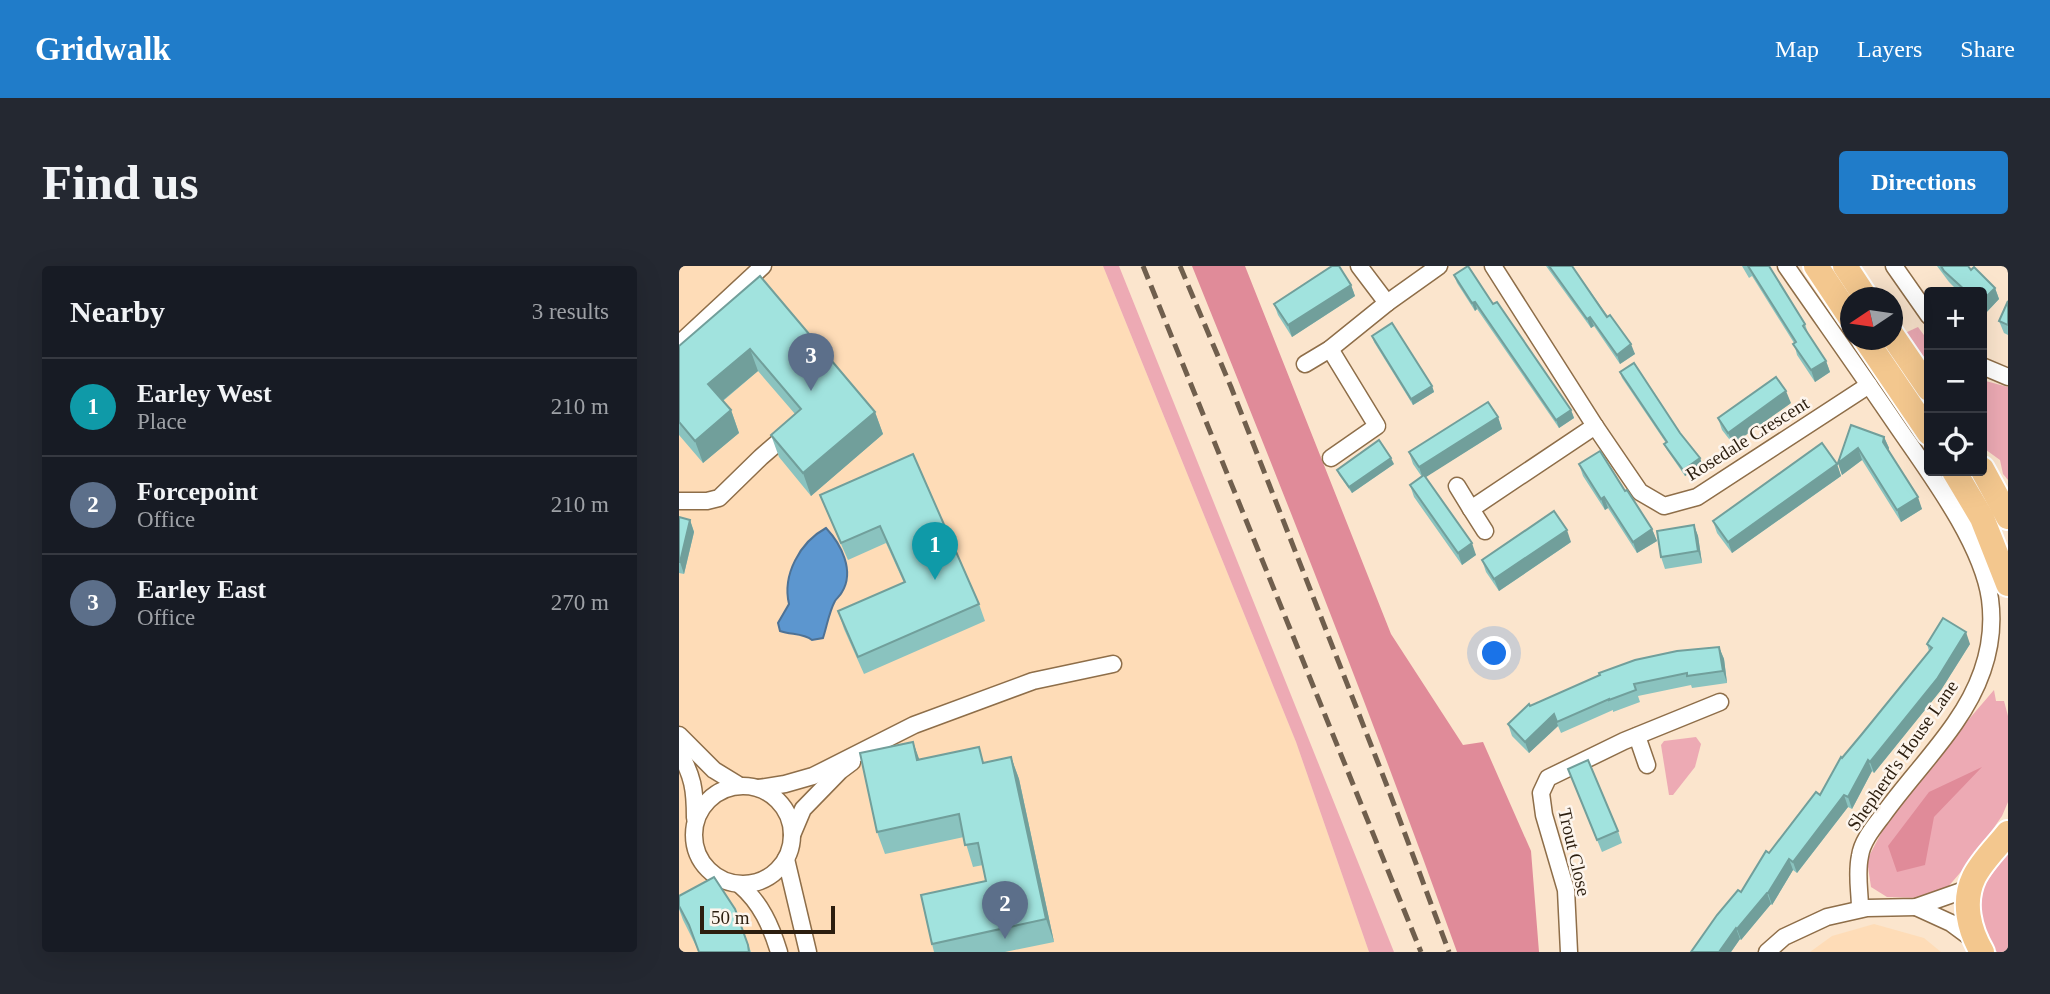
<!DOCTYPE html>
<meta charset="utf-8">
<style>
:root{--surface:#171b24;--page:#242831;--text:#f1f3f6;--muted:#9ea1a6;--line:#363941;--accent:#207cc9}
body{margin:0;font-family:"Times New Roman",serif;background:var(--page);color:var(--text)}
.controls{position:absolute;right:21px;top:21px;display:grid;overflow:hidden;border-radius:7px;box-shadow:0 7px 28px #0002}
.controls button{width:63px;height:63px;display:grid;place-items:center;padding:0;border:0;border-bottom:2px solid var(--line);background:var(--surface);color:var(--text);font:35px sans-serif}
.compass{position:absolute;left:1161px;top:21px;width:63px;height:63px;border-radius:50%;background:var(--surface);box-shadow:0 7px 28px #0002;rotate:257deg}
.scale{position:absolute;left:21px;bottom:18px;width:135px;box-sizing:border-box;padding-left:7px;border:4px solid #2c1e0f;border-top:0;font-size:19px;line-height:24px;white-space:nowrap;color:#2c1e0f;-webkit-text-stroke:5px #fdf5ed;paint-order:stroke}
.you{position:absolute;left:816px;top:388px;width:24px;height:24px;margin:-18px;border:5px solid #fff;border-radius:50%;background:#1a73e8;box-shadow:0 0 0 10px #1a73e833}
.badge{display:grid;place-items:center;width:46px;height:46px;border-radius:50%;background:var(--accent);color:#fff;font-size:23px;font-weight:700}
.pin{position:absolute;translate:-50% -58px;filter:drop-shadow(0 2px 4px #0008)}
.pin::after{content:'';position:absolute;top:37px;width:24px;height:21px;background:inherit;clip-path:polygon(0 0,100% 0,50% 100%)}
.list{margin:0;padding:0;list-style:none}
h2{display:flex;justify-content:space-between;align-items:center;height:91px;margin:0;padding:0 28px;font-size:30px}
h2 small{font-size:23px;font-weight:400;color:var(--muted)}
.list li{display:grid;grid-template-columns:46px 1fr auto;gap:21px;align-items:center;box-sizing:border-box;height:98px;padding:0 28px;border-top:2px solid var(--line)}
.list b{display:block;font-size:26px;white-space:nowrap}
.list p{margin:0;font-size:23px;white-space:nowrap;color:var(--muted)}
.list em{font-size:23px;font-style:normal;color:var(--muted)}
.icon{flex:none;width:38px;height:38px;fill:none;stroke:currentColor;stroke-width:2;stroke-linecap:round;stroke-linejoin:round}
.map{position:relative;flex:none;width:1329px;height:686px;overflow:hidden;border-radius:7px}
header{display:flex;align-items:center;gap:42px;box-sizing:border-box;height:98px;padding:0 35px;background:var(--accent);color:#fff}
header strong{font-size:33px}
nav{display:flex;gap:38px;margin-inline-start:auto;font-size:24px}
.intro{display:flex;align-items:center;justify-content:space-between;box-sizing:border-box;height:168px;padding:0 42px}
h1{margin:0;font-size:49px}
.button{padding:18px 32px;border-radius:7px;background:var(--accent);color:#fff;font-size:24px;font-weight:700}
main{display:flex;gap:42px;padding:0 42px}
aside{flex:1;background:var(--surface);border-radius:7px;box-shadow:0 7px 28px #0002}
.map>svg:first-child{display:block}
.built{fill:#fedcb7}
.green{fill:#edaab4}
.forest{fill:#e08b99}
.water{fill:#5c96cf;stroke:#4e7295;stroke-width:2}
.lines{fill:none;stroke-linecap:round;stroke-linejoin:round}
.street-casing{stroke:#8e6e49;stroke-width:19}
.primary-casing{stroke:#fff;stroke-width:28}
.street{stroke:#fff;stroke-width:16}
.primary{stroke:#f3c78e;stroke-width:24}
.rail{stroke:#705f4d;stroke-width:5;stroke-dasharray:14 7;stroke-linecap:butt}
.wall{fill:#8ac3bf}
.shaded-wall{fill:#719f9b}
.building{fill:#a1e3de;stroke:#719f9b;stroke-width:2}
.labels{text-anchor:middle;stroke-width:5;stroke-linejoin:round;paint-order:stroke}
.street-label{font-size:19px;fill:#2c1e0f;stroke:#fdf5ed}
</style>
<header>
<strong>Gridwalk</strong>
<nav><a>Map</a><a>Layers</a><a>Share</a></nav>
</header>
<div class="intro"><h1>Find us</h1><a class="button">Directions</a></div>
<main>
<aside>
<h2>Nearby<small>3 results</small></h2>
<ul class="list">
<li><span class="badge" style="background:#0f9aa8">1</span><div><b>Earley West</b><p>Place</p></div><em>210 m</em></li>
<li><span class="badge" style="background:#5c6f8a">2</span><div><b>Forcepoint</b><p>Office</p></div><em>210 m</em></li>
<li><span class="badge" style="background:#5c6f8a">3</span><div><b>Earley East</b><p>Office</p></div><em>270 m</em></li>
</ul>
</aside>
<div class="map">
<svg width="1329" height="686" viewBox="0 0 1329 686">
<rect width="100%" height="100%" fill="#fbe5cd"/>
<!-- built -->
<g class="built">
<polygon points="0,0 424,0 617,476 690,686 0,686"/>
<polygon points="1195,658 1245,672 1262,686 1131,686 1153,670"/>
</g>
<!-- green -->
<g class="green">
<polygon points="424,0 440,0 715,686 690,686 617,476"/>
<polygon points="1239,61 1250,76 1250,104 1226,67"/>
<polygon points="1303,114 1329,121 1329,214 1324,208 1321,194 1303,181"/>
<polygon points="1315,424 1317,435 1325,435 1329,450 1329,536 1323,550 1293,593 1268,622 1246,632 1208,631 1192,621 1188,594 1209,554 1266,481"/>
<polygon points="1017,471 1022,478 1016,501 994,529 990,529 982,479 985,475"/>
<path d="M1329,587V686H1318C1287,639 1298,627 1329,587Z"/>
</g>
<!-- forest -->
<g class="forest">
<path d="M513,0H566L712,368L784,479L804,476L852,585L860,686H778C695,455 605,227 513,0Z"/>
<polygon points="1303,501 1255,551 1246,599 1218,606 1209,580 1250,526"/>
</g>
<!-- water -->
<path class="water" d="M147,262C162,278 176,305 163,326C161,330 158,332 156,335C150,346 148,360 144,372L133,374C124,367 112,369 101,365L99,357L110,338C103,309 121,276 147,262Z"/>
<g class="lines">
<defs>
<g id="street">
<polyline points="814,0 916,160 961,226 985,240 1018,231 1190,119"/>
<path d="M1107,0C1143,52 1180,104 1216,157C1248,204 1303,276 1311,333C1317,378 1302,420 1276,457C1254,489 1227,517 1204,549C1195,561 1183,575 1181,590C1177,608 1181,625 1181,643"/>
<polyline points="1215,0 1250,50"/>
<polyline points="708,37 760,0"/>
<polyline points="0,78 84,0"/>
<polyline points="651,83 698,160 652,192"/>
<polyline points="626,98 651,83 708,37 680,0"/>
<polyline points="1303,100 1329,111"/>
<polyline points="778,220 792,243 916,160"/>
<polyline points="0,235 28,235 40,232 82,191 111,166"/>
<polyline points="792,243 806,265"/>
<polyline points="0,469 35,504 58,518"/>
<polyline points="958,470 968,499"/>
<path d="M0,485C14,511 16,523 16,552"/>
<circle cx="64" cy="569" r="49"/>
<polyline points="80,522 106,518 134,510 235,459 354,415 434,398"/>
<polyline points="113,569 124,543 161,505 173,496"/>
<polyline points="107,593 129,686"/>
<path d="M61,619C82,637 92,660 100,686"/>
<polyline points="1237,641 1272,657 1295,674"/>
<polyline points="890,686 887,624 865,549 862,527 869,512 945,475 1041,436"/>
<polyline points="1088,686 1105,671 1148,651 1188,642 1237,641 1291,622"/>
</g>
<g id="primary">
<polyline points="1137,0 1171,51"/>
<polyline points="1166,0 1187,32"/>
<polyline points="1213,69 1250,123"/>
<polyline points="1187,74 1250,167"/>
<polyline points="1303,203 1329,251"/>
<polyline points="1275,205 1303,252 1329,318"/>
<path d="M1303,686C1290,664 1283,636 1295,611C1303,595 1318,581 1329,567"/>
</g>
</defs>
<!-- street casing -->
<use href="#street" class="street-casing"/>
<!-- primary casing -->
<use href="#primary" class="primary-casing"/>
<!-- street -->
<use href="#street" class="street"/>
<!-- primary -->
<use href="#primary" class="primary"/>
<!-- rail -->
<g class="rail">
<polyline points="464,0 742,686"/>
<polyline points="501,0 552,121 710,525 770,686"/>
</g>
</g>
<!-- wall -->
<g class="wall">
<polygon points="867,0 893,0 956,88 941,98 915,60 912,62"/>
<polygon points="1063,0 1090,0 1126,58 1130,70 1147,95 1151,106 1136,116 1118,89 1115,77 1073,10 1070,12"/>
<polygon points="1258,0 1289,0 1292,4 1316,22 1320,33 1304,50 1303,48 1303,26 1280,26 1270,16"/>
<polygon points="775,9 814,38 892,144 895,152 880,162 798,43 796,45 778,17"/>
<polygon points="81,10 196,146 204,168 132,230 100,191 92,169 116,148 79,105 44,135 52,144 60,167 24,197 0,169 0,80"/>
<polygon points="672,19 676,30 613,71 599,49 595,38"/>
<polygon points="1329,35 1329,69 1325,67 1320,55"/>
<polygon points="693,70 753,120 755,126 734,139 695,76"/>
<polygon points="941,106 1021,192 1023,198 1006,210 988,184 985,178 987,177 943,112"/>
<polygon points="1112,137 1054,178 1043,164 1039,152"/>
<polygon points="819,151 823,163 746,211 797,289 783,299 735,231 731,219 743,211 734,198 730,186"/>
<polygon points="1172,159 1205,171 1210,182 1209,184 1243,243 1222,256 1183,194 1163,209 1159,197"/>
<polygon points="234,188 300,338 306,355 185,408 165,363 159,345 225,317 207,277 169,294 148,246 141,229"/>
<polygon points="715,198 673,227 660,209 658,204"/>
<polygon points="900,198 946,225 973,263 978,275 958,287 929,242 926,244 904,210"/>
<polygon points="1158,198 1162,210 1053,287 1038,267 1034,255"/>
<polygon points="0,251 11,254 15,266 5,308 0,307"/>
<polygon points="1015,259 1019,270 1023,297 986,303 982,291"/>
<polygon points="892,276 820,325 807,306 803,294"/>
<polygon points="1248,378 1291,378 1262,424 1195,507 1193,505 1173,543 1169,541 1118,607 1114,604 1093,639 1092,638 1062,674 1061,673 1052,686 1062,626 1090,587 1141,529 1163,492 1250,385"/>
<polygon points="1040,381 1045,393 1048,417 1013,422 1012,419 959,430 961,436 934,446 934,444 882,467 879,460 850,487 833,470 829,458 851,440"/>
<polygon points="234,476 240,494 306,497 332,491 340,513 375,676 326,686 255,686 253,678 307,615 304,599 294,601 285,571 206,588 198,566"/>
<polygon points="889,503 939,565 943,577 923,586"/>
<polygon points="0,630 56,643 72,686 20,686 4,654 0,643"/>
</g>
<!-- shaded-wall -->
<g class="shaded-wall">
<polygon points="672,19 676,30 613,71 609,59"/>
<polygon points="1316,22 1320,33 1304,50 1303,46 1303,35"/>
<polygon points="796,36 798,43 796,45 793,37"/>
<polygon points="911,51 915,60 912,62 908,53"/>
<polygon points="952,78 956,88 941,98 938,89"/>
<polygon points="71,83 79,105 37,140 29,118"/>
<polygon points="1147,95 1151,106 1136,116 1132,104"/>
<polygon points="753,120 755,126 734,139 732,133"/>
<polygon points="1107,125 1112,137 1054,178 1049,167"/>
<polygon points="52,144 60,167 24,197 16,175"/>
<polygon points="892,144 895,152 880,162 877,154"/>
<polygon points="196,146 204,168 132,230 124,207"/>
<polygon points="819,151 823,163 744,213 740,201"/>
<polygon points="1205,171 1210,182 1208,188 1204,176"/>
<polygon points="1179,182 1183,194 1163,209 1159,197"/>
<polygon points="712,192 715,198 673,227 670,221"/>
<polygon points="1021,192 1023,198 1006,210 1004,204"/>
<polygon points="1158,198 1162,210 1053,287 1049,276"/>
<polygon points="925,231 929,242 926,244 922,233"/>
<polygon points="1239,231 1243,243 1222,256 1218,244"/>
<polygon points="11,254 15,266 5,308 1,296"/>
<polygon points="1015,259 1019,270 1023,297 1019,285"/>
<polygon points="973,263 978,275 958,287 954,276"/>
<polygon points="888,264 892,276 820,325 815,313"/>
<polygon points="793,277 797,289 783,299 779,287"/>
<polygon points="1287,366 1291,378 1262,424 1195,507 1191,496"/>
<polygon points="1040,381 1045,393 1048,417 1044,405"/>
<polygon points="875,448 879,460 850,487 846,476"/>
<polygon points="234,476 242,498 238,494"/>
<polygon points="332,491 340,513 375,676 367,653"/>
<polygon points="1189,494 1193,505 1173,543 1169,531"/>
<polygon points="1165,529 1169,541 1118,607 1114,596"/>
<polygon points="1110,593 1114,604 1093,639 1089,627"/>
<polygon points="1088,627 1092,638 1062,674 1058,663"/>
<polygon points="1057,662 1061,673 1052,686 1040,686"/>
</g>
<!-- building -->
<g class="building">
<polygon points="653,0 660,0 672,19 609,59 595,38"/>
<polygon points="789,0 814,38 818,36 892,144 877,154 796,36 793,37 775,9"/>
<polygon points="870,0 893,0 928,51 931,49 952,78 938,89 911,51 908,53"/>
<polygon points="1069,0 1090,0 1126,58 1124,60 1147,95 1132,104 1114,78 1117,76"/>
<polygon points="1262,0 1289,0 1292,4 1295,1 1316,22 1303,35 1303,26 1288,26 1265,5"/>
<polygon points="81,10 196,146 124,207 92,169 122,143 71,83 29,118 52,144 16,175 0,156 0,80"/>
<polygon points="1329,35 1329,59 1320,55"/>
<polygon points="713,57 753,120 732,133 693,70"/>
<polygon points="955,97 1001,167 1021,192 1004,204 985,178 988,176 941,106"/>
<polygon points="1097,111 1107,125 1049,167 1039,152"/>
<polygon points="809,136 819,151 740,201 730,186"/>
<polygon points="1172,159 1205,171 1204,176 1239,231 1218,244 1179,182 1159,197"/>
<polygon points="700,174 712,192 670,221 658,204"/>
<polygon points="1143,177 1158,198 1049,276 1034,255"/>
<polygon points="921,185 946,225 948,224 973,263 954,276 925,231 922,233 900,198"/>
<polygon points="234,188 300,338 179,391 159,345 226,316 201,260 162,277 141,229"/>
<polygon points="745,209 793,277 779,287 731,219"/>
<polygon points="875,245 888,264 815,313 803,294"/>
<polygon points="0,251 11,254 1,296 0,296"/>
<polygon points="1015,259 1019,285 982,291 978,265"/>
<polygon points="1264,352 1287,366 1258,413 1191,496 1189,494 1169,531 1165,529 1114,596 1110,593 1089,627 1088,627 1058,663 1057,662 1040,686 1012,686 1038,649 1059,624 1062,626 1087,585 1090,587 1137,526 1141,529 1162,491 1163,492 1183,468 1253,382 1248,378"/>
<polygon points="1040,381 1044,405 1008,410 1008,407 955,418 957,424 930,434 930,433 878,456 875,448 846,476 829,458 850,438 851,440 921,409 920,407 956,394 998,385"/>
<polygon points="234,476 238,494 300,481 304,497 332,491 367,653 253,678 242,629 307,615 299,577 286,579 280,548 198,566 181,487"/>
<polygon points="909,494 939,565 918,574 889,503"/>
<polygon points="35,611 56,643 69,679 70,686 20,686 10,659 0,640 0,630"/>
</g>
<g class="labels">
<!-- street labels -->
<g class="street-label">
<text transform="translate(1068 172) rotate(-32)" y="7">Rosedale Crescent</text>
<text transform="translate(1223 489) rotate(-55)" y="7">Shepherd's House Lane</text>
<text transform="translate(896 586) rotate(77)" y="7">Trout Close</text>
</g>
</g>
</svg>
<div class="controls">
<button>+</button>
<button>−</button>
<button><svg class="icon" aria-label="locate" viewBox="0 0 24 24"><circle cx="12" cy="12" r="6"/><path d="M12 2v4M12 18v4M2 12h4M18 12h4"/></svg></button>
</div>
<svg class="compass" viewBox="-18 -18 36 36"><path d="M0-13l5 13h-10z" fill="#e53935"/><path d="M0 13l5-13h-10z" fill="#9ea1a6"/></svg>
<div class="scale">50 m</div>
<div class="you"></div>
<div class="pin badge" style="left:256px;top:314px;background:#0f9aa8">1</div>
<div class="pin badge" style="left:326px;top:673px;background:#5c6f8a">2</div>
<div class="pin badge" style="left:132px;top:125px;background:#5c6f8a">3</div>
</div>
</main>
